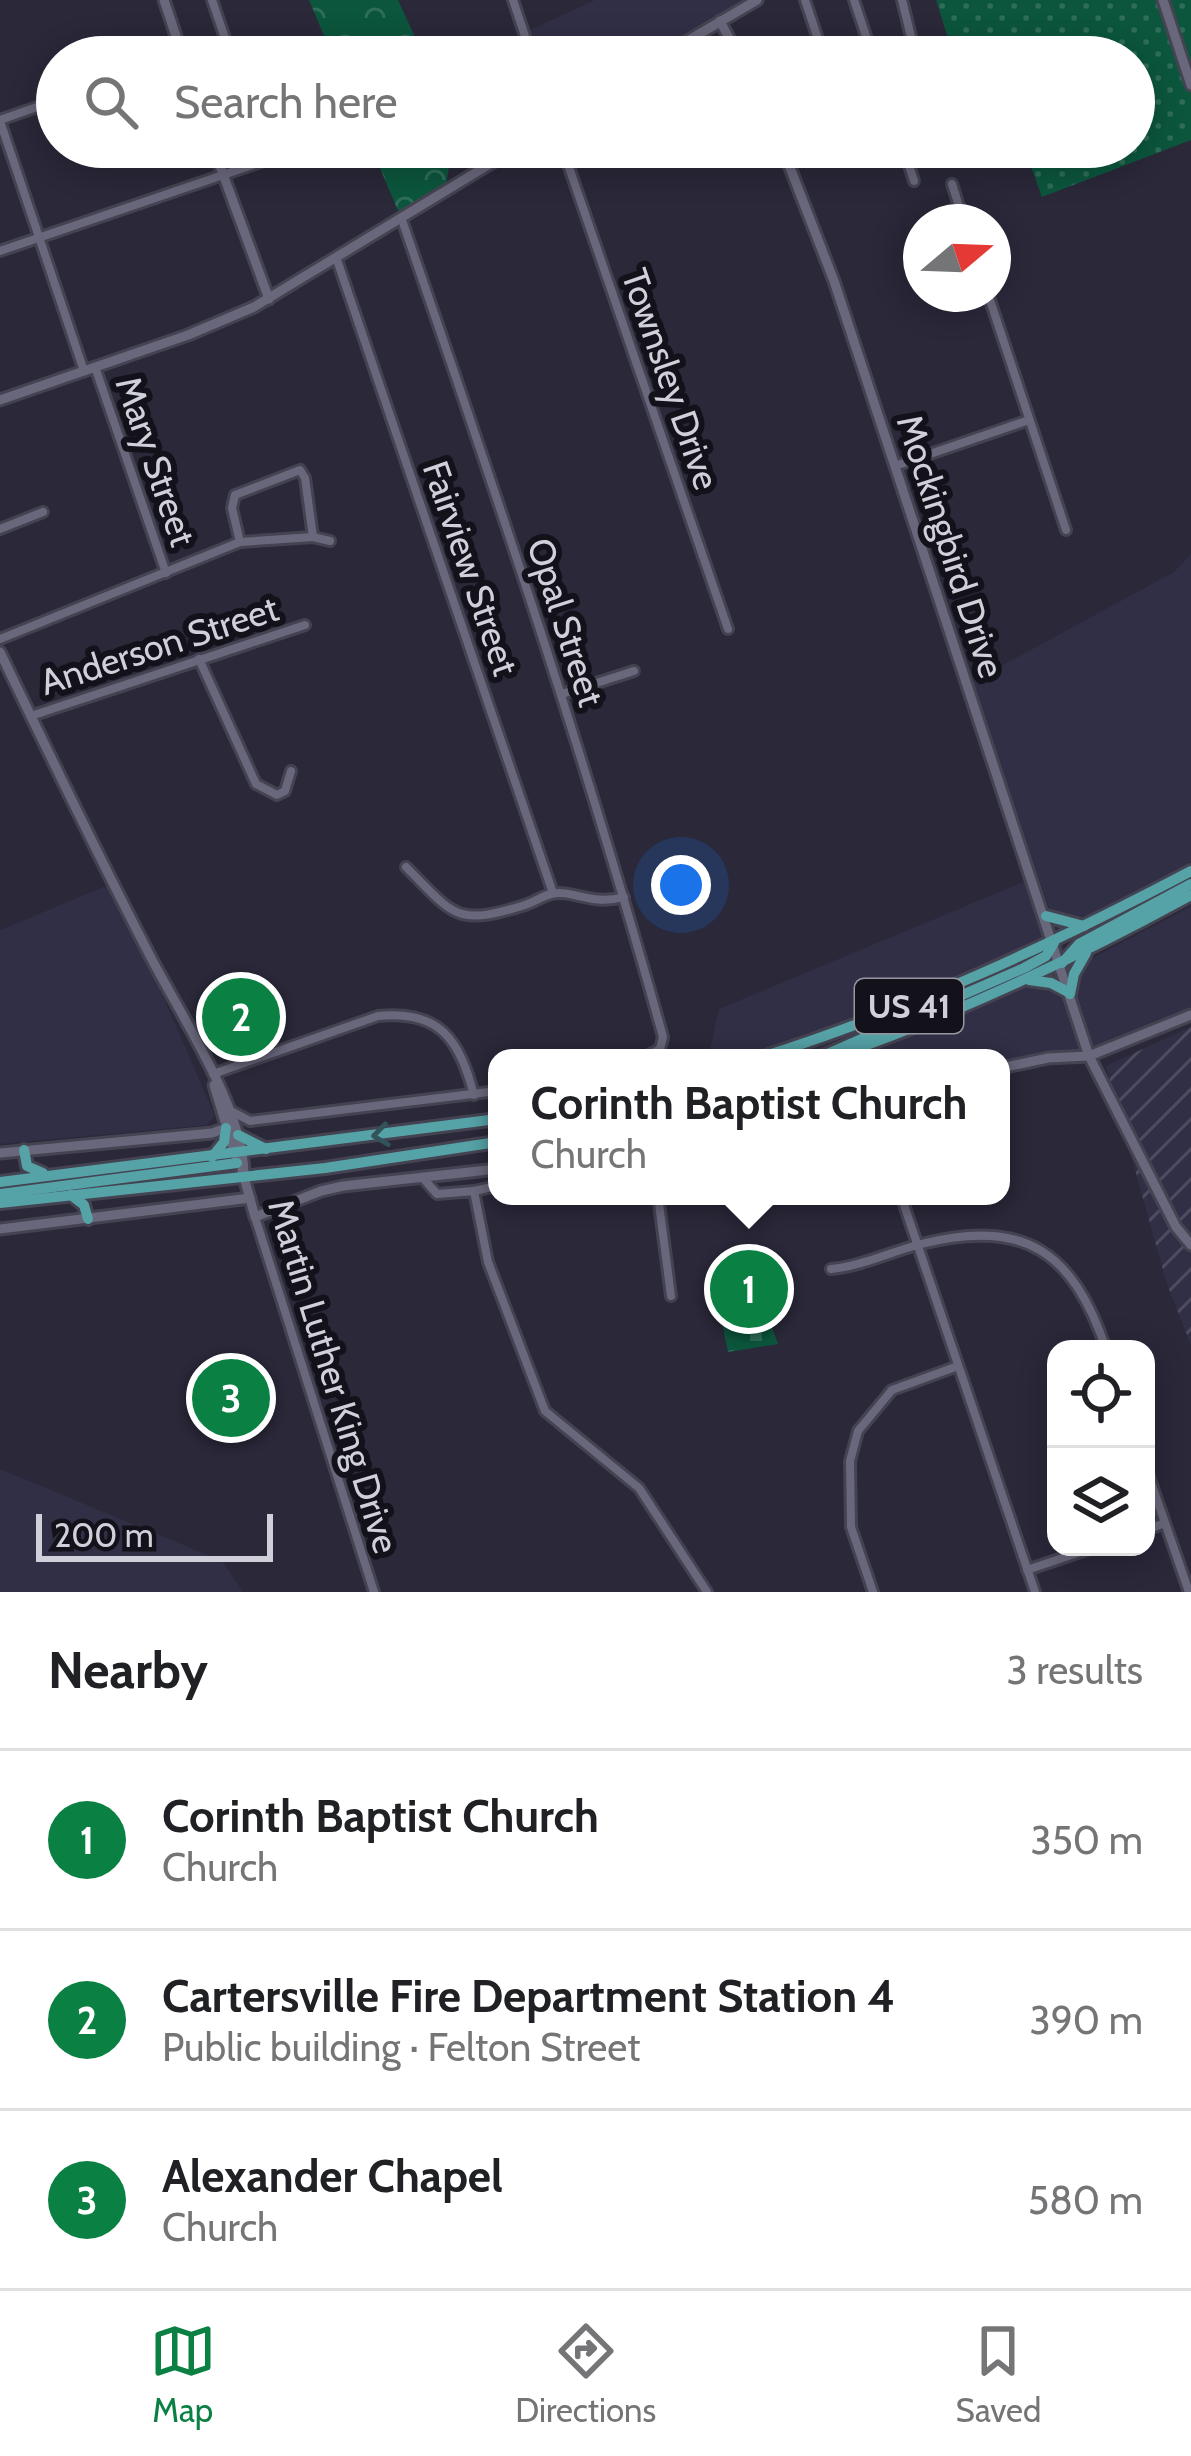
<!DOCTYPE html>
<meta charset="utf-8">
<style>
:root{--surface:#fff;--page:#f6f6f6;--text:#202124;--muted:#757577;--line:#e0e0e0;--accent:#0b8043}
body{margin:0;font-family:Cabin,sans-serif;background:var(--page);color:var(--text)}
.controls{position:absolute;right:36px;bottom:36px;display:grid;overflow:hidden;border-radius:24px;box-shadow:0 6px 30px #0003}
.controls button{width:108px;height:108px;display:grid;place-items:center;padding:0;border:0;border-bottom:3px solid var(--line);background:var(--surface);color:var(--text);font:60px sans-serif}
.compass{position:absolute;left:903px;top:204px;width:108px;height:108px;border-radius:50%;background:var(--surface);box-shadow:0 6px 30px #0003;rotate:71deg}
.scale{position:absolute;left:36px;bottom:30px;width:237px;box-sizing:border-box;padding-left:12px;border:6px solid #d0d0db;border-top:0;font-size:33px;line-height:42px;white-space:nowrap;color:#d0d0db;-webkit-text-stroke:9px #13121a;paint-order:stroke}
.you{position:absolute;left:681px;top:885px;width:42px;height:42px;margin:-30px;border:9px solid #fff;border-radius:50%;background:#1a73e8;box-shadow:0 0 0 18px #1a73e833}
.badge{display:grid;place-items:center;width:78px;height:78px;border-radius:50%;background:var(--accent);color:#fff;font-size:39px;font-weight:700}
.pin{position:absolute;translate:-50% -50%;border:6px solid #fff;box-shadow:0 3px 12px #0006}
.popup{position:absolute;left:488px;top:1049px;width:522px;height:156px;box-sizing:border-box;display:grid;place-content:center;border-radius:24px;background:var(--surface);filter:drop-shadow(0 3px 9px #0005);font-size:39px;white-space:nowrap;color:var(--muted)}
.popup b{font-size:45px;color:var(--text)}
.popup::after{content:'';position:absolute;left:50%;top:100%;margin-left:-24px;border:24px solid transparent;border-top-color:var(--surface)}
.list{margin:0;padding:0;list-style:none}
h2{display:flex;justify-content:space-between;align-items:center;height:156px;margin:0;padding:0 48px;font-size:51px}
h2 small{font-size:39px;font-weight:400;color:var(--muted)}
.list li{display:grid;grid-template-columns:78px 1fr auto;gap:36px;align-items:center;box-sizing:border-box;height:180px;padding:0 48px;border-top:3px solid var(--line)}
.list b{display:block;font-size:45px;white-space:nowrap}
.list p{margin:0;font-size:39px;white-space:nowrap;color:var(--muted)}
.list em{font-size:39px;font-style:normal;color:var(--muted)}
.icon{flex:none;width:66px;height:66px;fill:none;stroke:currentColor;stroke-width:2;stroke-linecap:round;stroke-linejoin:round}
.map{position:relative;flex:none;width:1191px;height:1592px;overflow:hidden}
.search{position:absolute;background:var(--surface);box-shadow:0 6px 30px #0003;left:36px;right:36px;top:36px;height:132px;display:flex;align-items:center;gap:30px;box-sizing:border-box;padding:0 42px;border-radius:66px;color:var(--muted);font-size:45px}
.sheet{height:696px;background:var(--surface)}
nav{display:flex;justify-content:space-around;align-items:center;box-sizing:border-box;height:168px;border-top:3px solid var(--line);background:var(--surface);font-size:33px;color:var(--muted)}
nav a{display:grid;justify-items:center;gap:6px}
nav .on{color:var(--accent)}
.map>svg:first-child{display:block}
.built{fill:#312f46}
.industrial{fill:url(#industrial-furrows)}
.grass{fill:url(#grass-dots)}
.forest{fill:url(#forest-crowns)}
.cemetery{fill:url(#cemetery-stones)}
.lines{fill:none;stroke-linecap:round;stroke-linejoin:round}
.street-casing{stroke:#444351;stroke-width:14}
.secondary-casing{stroke:#444351;stroke-width:15}
.primary-casing{stroke:#444351;stroke-width:16}
.street{stroke:#69677b;stroke-width:8}
.secondary{stroke:#69677b;stroke-width:9}
.primary{stroke:#55a2a7;stroke-width:10}
.oneway{stroke:#315359}
.labels{text-anchor:middle;stroke-width:12;stroke-linejoin:round;paint-order:stroke}
.shield{fill:#13121a;stroke:#9797a1;stroke-width:3}
.shield-label{font-size:33px;font-weight:bold;fill:#d0d0db}
.street-label{font-size:36px;fill:#d0d0db;stroke:#13121a}
</style>
<div class="map">
<svg width="1191" height="1592" viewBox="0 0 1191 1592">
<defs>
<pattern id="industrial-furrows" width="10" height="10" patternUnits="userSpaceOnUse" patternTransform="scale(3)"><rect width="10" height="10" fill="#312f46"/><path d="M-1 1l2-2M0 10L10 0M9 11l2-2" fill="none" stroke="#4e4c60"/></pattern>
<pattern id="grass-dots" width="8" height="8" patternUnits="userSpaceOnUse" patternTransform="scale(3)"><rect width="8" height="8" fill="#0c563d"/><path d="M2 2h.1M6 6h.1" fill="none" stroke="#2e6d58" stroke-width="1.8" stroke-linecap="round"/></pattern>
<pattern id="forest-crowns" width="20" height="18" patternUnits="userSpaceOnUse" patternTransform="scale(3)"><rect width="20" height="18" fill="#0c563d"/><path d="M2 6a3 3 0 1 1 6 0M12 15a3 3 0 1 1 6 0" fill="none" stroke="#2e6d58"/></pattern>
<pattern id="cemetery-stones" width="16" height="16" patternUnits="userSpaceOnUse" patternTransform="scale(3)"><rect width="16" height="16" fill="#0c563d"/><path d="M2 7V4a2 2 0 0 1 4 0v3zM10 15v-3a2 2 0 0 1 4 0v3z" fill="#2e6d58"/></pattern>
</defs>
<rect width="100%" height="100%" fill="#2a2839"/>
<!-- built -->
<g class="built">
<polygon points="595,0 752,0 661,57 532,57 524,33"/>
<polygon points="1191,554 1191,862 1059,935 968,684 1174,572"/>
<polygon points="1033,878 1073,968 1191,906 1191,1009 1095,1048 1029,1055 1001,1064 1001,1058 708,1058 719,1009"/>
<polygon points="109,885 157,983 215,1116 207,1125 0,1144 0,930"/>
<polygon points="0,1469 222,1561 243,1592 0,1592"/>
</g>
<!-- industrial -->
<polygon class="industrial" points="1191,1027 1191,1345 1167,1284 1106,1066"/>
<!-- grass -->
<polygon class="grass" points="936,0 1191,0 1191,140 1042,197 1025,150 983,160 980,147 1134,147 1134,57 954,57"/>
<!-- forest -->
<g class="forest">
<polygon points="309,0 398,0 424,57 333,57"/>
<polygon points="371,147 452,147 445,192 402,220"/>
</g>
<!-- cemetery -->
<polygon class="cemetery" points="764,1306 778,1344 728,1352 720,1313"/>
<g class="lines">
<defs>
<g id="street">
<polyline points="513,0 532,57"/>
<polyline points="805,0 824,57"/>
<polyline points="854,0 873,57"/>
<polyline points="902,0 916,57"/>
<polyline points="181,57 226,41 212,0"/>
<polyline points="0,120 57,100"/>
<polyline points="0,121 84,371"/>
<polyline points="562,147 728,629"/>
<polyline points="903,147 914,181"/>
<polyline points="947,147 948,152"/>
<polyline points="952,184 964,222"/>
<path d="M402,220C495,490 587,761 663,1037L660,1049L643,1058"/>
<polyline points="0,251 296,150"/>
<polyline points="337,260 553,893"/>
<polyline points="988,294 1066,530"/>
<polyline points="95,367 166,573"/>
<polyline points="895,466 1029,420"/>
<polyline points="0,529 43,512"/>
<polyline points="240,542 232,508 235,495 300,470 305,478 313,537"/>
<polyline points="0,639 240,542 313,537 330,541"/>
<polyline points="199,659 256,784 277,795 285,791 291,771"/>
<polyline points="562,694 634,671"/>
<polyline points="31,716 305,625"/>
<path d="M406,867C454,915 455,927 525,905C534,902 543,896 551,894C573,889 590,906 624,897"/>
<path d="M213,1074L378,1016C440,1010 459,1039 474,1095"/>
<polyline points="231,1111 250,1121 497,1091"/>
<polyline points="423,1178 437,1194 474,1191 488,1262 545,1411 639,1488 707,1592"/>
<polyline points="474,1191 497,1186"/>
<polyline points="658,1196 671,1296"/>
<polyline points="901,1196 1035,1592"/>
<polyline points="255,1217 374,1592"/>
<path d="M831,1269C862,1266 890,1252 921,1244C1024,1218 1073,1251 1106,1349"/>
<polyline points="1146,1468 1189,1592"/>
<polyline points="1146,1530 1165,1523"/>
<polyline points="1027,1570 1095,1547"/>
<polyline points="873,1592 851,1527 850,1461 858,1431 892,1390 958,1366"/>
</g>
<g id="secondary">
<polyline points="164,0 183,57"/>
<polyline points="1163,0 1191,85"/>
<polyline points="720,21 739,57"/>
<polyline points="660,57 757,0"/>
<polyline points="213,147 269,299"/>
<polyline points="782,147 834,281 1089,1056 1176,1227 1191,1245"/>
<polyline points="0,400 188,335 254,307 518,147"/>
<path d="M0,652C48,752 96,851 147,950C178,1012 244,1107 244,1175"/>
<polyline points="1001,1068 1048,1058 1089,1056 1191,1015"/>
<polyline points="214,1085 235,1155"/>
<polyline points="0,1153 212,1133 226,1128"/>
<polyline points="242,1170 255,1217 321,1191 343,1186 497,1169"/>
<polyline points="0,1229 250,1198"/>
</g>
<g id="primary">
<polyline points="1046,916 1084,926"/>
<polyline points="1062,963 1079,944 1191,884"/>
<polyline points="1029,980 1051,983 1070,993"/>
<polyline points="1070,994 1074,974 1086,953"/>
<path d="M759,1058C911,1010 1051,945 1191,871"/>
<polyline points="818,1058 1024,968 1046,956 1054,943"/>
<path d="M830,1058C956,1015 1074,959 1191,895"/>
<polyline points="238,1135 266,1149"/>
<polyline points="24,1150 27,1166 43,1173"/>
<polyline points="212,1157 224,1142 226,1128"/>
<polyline points="0,1182 497,1119"/>
<polyline points="0,1194 237,1163"/>
<polyline points="71,1195 84,1205 88,1219"/>
<polyline points="0,1203 325,1168 497,1142"/>
</g>
</defs>
<!-- street casing -->
<use href="#street" class="street-casing"/>
<!-- secondary casing -->
<use href="#secondary" class="secondary-casing"/>
<!-- primary casing -->
<use href="#primary" class="primary-casing"/>
<!-- street -->
<use href="#street" class="street"/>
<!-- secondary -->
<use href="#secondary" class="secondary"/>
<!-- primary -->
<use href="#primary" class="primary"/>
</g>
<!-- one-way arrows -->
<defs><path id="oneway-chevron" d="M-2-3.5L2.5 0L-2 3.5" fill="none" stroke-width="1.6" stroke-linecap="round" stroke-linejoin="round" transform="scale(3)"/></defs>
<use class="oneway" href="#oneway-chevron" transform="translate(381 1135) rotate(172)"/>
<g class="labels">
<!-- shield labels -->
<rect class="shield" x="855" y="979" width="108" height="54" rx="9"/>
<g class="shield-label">
<text x="909" y="1018">US 41</text>
</g>
<!-- street labels -->
<g class="street-label">
<text transform="translate(671 379) rotate(71)" y="13">Townsley Drive</text>
<text transform="translate(156 461) rotate(71)" y="13">Mary Street</text>
<text transform="translate(951 546) rotate(72)" y="13">Mockingbird Drive</text>
<text transform="translate(471 568) rotate(71)" y="13">Fairview Street</text>
<text transform="translate(566 622) rotate(72)" y="13">Opal Street</text>
<text transform="translate(159 645) rotate(-18)" y="13">Anderson Street</text>
<text transform="translate(334 1376) rotate(73)" y="13">Martin Luther King Drive</text>
</g>
</g>
</svg>
<div class="controls">
<button><svg class="icon" aria-label="locate" viewBox="0 0 24 24"><circle cx="12" cy="12" r="6"/><path d="M12 2v4M12 18v4M2 12h4M18 12h4"/></svg></button>
<button><svg class="icon" aria-label="layers" viewBox="0 0 24 24"><path d="M12 4l9 5-9 5-9-5zM3 14l9 5 9-5"/></svg></button>
</div>
<svg class="compass" viewBox="-18 -18 36 36"><path d="M0-13l5 13h-10z" fill="#e53935"/><path d="M0 13l5-13h-10z" fill="#757577"/></svg>
<div class="scale">200 m</div>
<div class="you"></div>
<div class="pin badge" style="left:749px;top:1289px">1</div>
<div class="popup"><b>Corinth Baptist Church</b>Church</div>
<div class="pin badge" style="left:241px;top:1017px">2</div>
<div class="pin badge" style="left:231px;top:1398px">3</div>
<div class="search"><svg class="icon" aria-label="search" viewBox="0 0 24 24"><circle cx="10" cy="10" r="6"/><path d="M15 15l6 6"/></svg>Search here</div>
</div>
<section class="sheet">
<h2>Nearby<small>3 results</small></h2>
<ul class="list">
<li><span class="badge">1</span><div><b>Corinth Baptist Church</b><p>Church</p></div><em>350 m</em></li>
<li><span class="badge">2</span><div><b>Cartersville Fire Department Station 4</b><p>Public building · Felton Street</p></div><em>390 m</em></li>
<li><span class="badge">3</span><div><b>Alexander Chapel</b><p>Church</p></div><em>580 m</em></li>
</ul>
</section>
<nav>
<a class="on"><svg class="icon" aria-label="map" viewBox="0 0 24 24"><path d="M3 6l6-2 6 2 6-2v14l-6 2-6-2-6 2zM9 4v14M15 6v14"/></svg>Map</a>
<a><svg class="icon" aria-label="directions" viewBox="0 0 24 24"><path d="M12 3l9 9-9 9-9-9zM9 14v-3h6M13 9l2 2-2 2"/></svg>Directions</a>
<a><svg class="icon" aria-label="saved" viewBox="0 0 24 24"><path d="M7 4h10v16l-5-4-5 4z"/></svg>Saved</a>
</nav>
